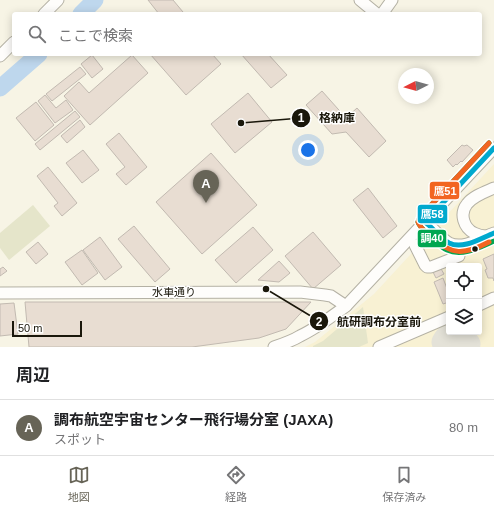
<!DOCTYPE html>
<html lang="ja">
<meta charset="utf-8">
<style>
:root{--surface:#fff;--page:#f2f2f2;--text:#202124;--muted:#757577;--line:#e0e0e0;--accent:#676457}
body{margin:0;font-family:Arial,"Noto Sans JP",sans-serif;background:var(--page);color:var(--text)}
.controls{position:absolute;right:12px;bottom:12px;display:grid;overflow:hidden;border-radius:4px;box-shadow:0 2px 10px #0003}
.controls button{width:36px;height:36px;display:grid;place-items:center;padding:0;border:0;border-bottom:1px solid var(--line);background:var(--surface);color:var(--text);font:20px sans-serif}
.compass{position:absolute;left:398px;top:68px;width:36px;height:36px;border-radius:50%;background:var(--surface);box-shadow:0 2px 10px #0003;rotate:264deg}
.scale{position:absolute;left:12px;bottom:10px;width:70px;box-sizing:border-box;padding-left:4px;border:2px solid #1a170b;border-top:0;font-size:11px;line-height:14px;white-space:nowrap;color:#1a170b;-webkit-text-stroke:3px #fff;paint-order:stroke}
.you{position:absolute;left:308px;top:150px;width:14px;height:14px;margin:-10px;border:3px solid #fff;border-radius:50%;background:#1a73e8;box-shadow:0 0 0 6px #1a73e833}
.badge{display:grid;place-items:center;width:26px;height:26px;border-radius:50%;background:var(--accent);color:#fff;font-size:13px;font-weight:700}
.pin{position:absolute;translate:-50% -33px;filter:drop-shadow(0 1px 2px #0008)}
.pin::after{content:'';position:absolute;top:21px;width:14px;height:12px;background:inherit;clip-path:polygon(0 0,100% 0,50% 100%)}
.list{margin:0;padding:0;list-style:none}
h2{display:flex;justify-content:space-between;align-items:center;height:52px;margin:0;padding:0 16px;font-size:17px}
h2 small{font-size:13px;font-weight:400;color:var(--muted)}
.list li{display:grid;grid-template-columns:26px 1fr auto;gap:12px;align-items:center;box-sizing:border-box;height:56px;padding:0 16px;border-top:1px solid var(--line)}
.list b{display:block;font-size:15px;white-space:nowrap}
.list p{margin:0;font-size:13px;white-space:nowrap;color:var(--muted)}
.list em{font-size:13px;font-style:normal;color:var(--muted)}
.icon{flex:none;width:22px;height:22px;fill:none;stroke:currentColor;stroke-width:2;stroke-linecap:round;stroke-linejoin:round}
.map{position:relative;flex:none;width:494px;height:347px;overflow:hidden}
.search{position:absolute;background:var(--surface);box-shadow:0 2px 10px #0003;left:12px;right:12px;top:12px;height:44px;display:flex;align-items:center;gap:10px;box-sizing:border-box;padding:0 14px;border-radius:4px;color:var(--muted);font-size:15px}
.sheet{height:108px;background:var(--surface)}
nav{display:flex;justify-content:space-around;align-items:center;box-sizing:border-box;height:56px;border-top:1px solid var(--line);background:var(--surface);font-size:11px;color:var(--muted)}
nav a{display:grid;justify-items:center;gap:2px}
nav .on{color:var(--accent)}
.map>svg:first-child{display:block}
.built{fill:#f8f1d3;fill-rule:evenodd}
.green{fill:#e5e5ca}
.lines{fill:none;stroke-linecap:round;stroke-linejoin:round}
.river{stroke:#bed7ed;stroke-width:17}
.taxiway{stroke:#e4e2d8;stroke-width:25}
.building{fill:#e8ddd2;stroke:#c2bab1}
.minor-casing{stroke:#b4b1a4;stroke-width:13}
.minor{stroke:#fefdfb;stroke-width:11}
.bus-1-casing{stroke:#fff;stroke-width:8}
.bus-2-casing{stroke:#fff;stroke-width:8}
.bus-3-casing{stroke:#fff;stroke-width:8}
.bus-1{stroke:#00a9ce;stroke-width:5}
.bus-2{stroke:#00a651;stroke-width:5}
.bus-3{stroke:#f26522;stroke-width:5}
.bus-dot{fill:#1a170b;stroke:#fff;stroke-width:1.5}
.labels{text-anchor:middle;stroke-width:3;stroke-linejoin:round;paint-order:stroke}
.street-label{font-size:11px;fill:#1a170b;stroke:#fff}
.leader{fill:none;stroke:#1a170b;stroke-width:1.5}
.callout-dot{fill:#1a170b;stroke:#fff;stroke-width:1.5}
.mark-label{font-size:12px;text-anchor:middle;font-weight:bold;fill:#fff}
.callout-label{font-size:12px;text-anchor:middle;font-weight:bold;fill:#1a170b;stroke:#fff;stroke-width:3;stroke-linejoin:round;paint-order:stroke}
.line-badge{stroke:#fff;stroke-width:1.5}
.badge-label{font-size:11px;text-anchor:middle;font-weight:bold;fill:#fff}
</style>
<div class="map">
<svg width="494" height="347" viewBox="0 0 494 347">
<rect width="100%" height="100%" fill="#f7f4e5"/>
<!-- built -->
<path class="built" d="M494,164V347H305L315,342L374,294ZM449,266H479V332H449Z"/>
<!-- green -->
<g class="green">
<polygon points="33,205 50,226 9,260 0,248 0,233"/>
<polygon points="363,307 368,343 359,347 313,347 313,346 323,341"/>
</g>
<g class="lines">
<!-- river -->
<g class="river">
<polyline points="81,14 95,0"/>
<polyline points="0,88 39,54"/>
</g>
<!-- taxiway -->
<path class="taxiway" d="M446,347L444,342C447,336 454,332 461,336C464,338 465,341 468,344"/>
</g>
<!-- building -->
<g class="building">
<polygon points="148,0 173,0 183,12 181,14 159,14"/>
<polygon points="150,54 212,54 221,64 186,95"/>
<polygon points="241,54 268,54 287,75 271,88"/>
<polygon points="92,55 103,69 92,78 81,64"/>
<polygon points="132,55 148,73 90,125 64,96 79,82 89,93"/>
<polygon points="80,67 86,74 52,101 46,94"/>
<polygon points="322,91 346,118 357,108 386,141 369,157 346,132 332,134 306,105"/>
<polygon points="248,93 272,122 235,153 211,124"/>
<polygon points="45,95 56,108 66,100 73,110 55,123 38,101"/>
<polygon points="36,102 54,125 35,141 16,118"/>
<polygon points="75,111 80,117 40,150 35,144"/>
<polygon points="80,120 85,127 67,143 61,136"/>
<polygon points="119,133 147,167 126,185 116,174 125,167 106,144"/>
<polygon points="462,145 464,146 467,145 473,150 462,162 461,161 457,165 456,164 453,167 447,160"/>
<polygon points="83,150 99,170 82,183 66,163"/>
<polygon points="211,153 257,205 202,254 156,202"/>
<polygon points="48,167 77,203 62,216 54,206 58,203 37,176"/>
<polygon points="368,188 397,226 383,238 353,200"/>
<polygon points="134,226 170,269 155,282 118,239"/>
<polygon points="253,227 273,250 236,283 215,260"/>
<polygon points="313,232 341,265 313,289 285,256"/>
<polygon points="100,237 122,267 105,280 83,250"/>
<polygon points="494,239 494,243 467,255 465,251"/>
<polygon points="38,242 48,254 36,264 26,252"/>
<polygon points="82,250 98,273 82,285 65,262"/>
<polygon points="494,254 494,281 493,278 488,278 485,270 487,269 483,259"/>
<polygon points="279,261 290,273 279,282 258,280"/>
<polygon points="3,267 7,271 0,276 0,269"/>
<polygon points="440,267 444,274 436,278 432,270"/>
<polygon points="443,278 449,294 449,302 443,304 434,282"/>
<polygon points="25,302 311,302 286,329 259,338 192,347 29,347"/>
<polygon points="14,303 18,334 0,336 0,304"/>
</g>
<g class="lines">
<defs>
<g id="minor">
<polyline points="360,0 377,14"/>
<polyline points="44,14 58,0"/>
<polyline points="382,14 392,0"/>
<polyline points="0,56 14,42"/>
<path d="M425,222C433,228 441,238 449,243C463,250 481,238 494,233"/>
<path d="M486,236C482,236 478,235 474,233C464,228 459,214 467,204C473,196 485,192 494,188"/>
<polyline points="415,245 425,265 427,267 431,267 459,256"/>
<polyline points="0,293 300,292 325,295 331,296 346,306"/>
<polyline points="479,305 494,298"/>
<path d="M274,347C283,344 292,341 300,336C317,328 331,317 346,306L494,148"/>
<polyline points="379,347 449,317"/>
</g>
</defs>
<!-- minor casing -->
<use href="#minor" class="minor-casing"/>
<!-- minor -->
<use href="#minor" class="minor"/>
<defs>
<path id="bus-1" d="M494,148L425,222C433,228 440,238 449,243C463,250 481,238 494,233"/>
<path id="bus-2" d="M489,143L420,217L418,222C420,228 426,232 430,236C435,241 440,247 447,250C463,257 480,247 494,241"/>
<path id="bus-3" d="M489,143L420,217L418,222C420,228 426,232 430,236C452,256 464,255 489,242"/>
</defs>
<!-- bus-1 casing -->
<use href="#bus-1" class="bus-1-casing"/>
<!-- bus-2 casing -->
<use href="#bus-2" class="bus-2-casing"/>
<!-- bus-3 casing -->
<use href="#bus-3" class="bus-3-casing"/>
<!-- bus-1 -->
<use href="#bus-1" class="bus-1"/>
<!-- bus-2 -->
<use href="#bus-2" class="bus-2"/>
<!-- bus-3 -->
<use href="#bus-3" class="bus-3"/>
</g>
<!-- markers -->
<circle class="bus-dot" cx="475" cy="249" r="3.5"/>
<g class="labels">
<!-- street labels -->
<g class="street-label">
<text x="174" y="296">水車通り</text>
</g>
</g>
<!-- callouts -->
<path class="leader" d="M241 123L301 118M266 289L319 321"/>
<g class="callout-dot">
<circle cx="241" cy="123" r="4"/>
<circle cx="266" cy="289" r="4"/>
<circle cx="301" cy="118" r="10"/>
<circle cx="319" cy="321" r="10"/>
</g>
<g class="mark-label">
<text x="301" y="122">1</text>
<text x="319" y="326">2</text>
</g>
<g class="callout-label">
<text x="337" y="122">格納庫</text>
<text x="379" y="326">航研調布分室前</text>
</g>
<g class="line-badge">
<rect x="429" y="181" width="31" height="19" rx="4" fill="#f26522"/>
<rect x="417" y="204" width="31" height="20" rx="4" fill="#00a9ce"/>
<rect x="417" y="229" width="30" height="19" rx="4" fill="#00a651"/>
</g>
<g class="badge-label">
<text x="445" y="195">鷹51</text>
<text x="432" y="218">鷹58</text>
<text x="432" y="242">調40</text>
</g>
</svg>
<div class="controls">
<button><svg class="icon" aria-label="locate" viewBox="0 0 24 24"><circle cx="12" cy="12" r="6"/><path d="M12 2v4M12 18v4M2 12h4M18 12h4"/></svg></button>
<button><svg class="icon" aria-label="layers" viewBox="0 0 24 24"><path d="M12 4l9 5-9 5-9-5zM3 14l9 5 9-5"/></svg></button>
</div>
<svg class="compass" viewBox="-18 -18 36 36"><path d="M0-13l5 13h-10z" fill="#e53935"/><path d="M0 13l5-13h-10z" fill="#757577"/></svg>
<div class="scale">50 m</div>
<div class="you"></div>
<div class="pin badge" style="left:206px;top:203px">A</div>
<div class="search"><svg class="icon" aria-label="search" viewBox="0 0 24 24"><circle cx="10" cy="10" r="6"/><path d="M15 15l6 6"/></svg>ここで検索</div>
</div>
<section class="sheet">
<h2>周辺<small></small></h2>
<ul class="list">
<li><span class="badge">A</span><div><b>調布航空宇宙センター飛行場分室 (JAXA)</b><p>スポット</p></div><em>80 m</em></li>
</ul>
</section>
<nav>
<a class="on"><svg class="icon" aria-label="map" viewBox="0 0 24 24"><path d="M3 6l6-2 6 2 6-2v14l-6 2-6-2-6 2zM9 4v14M15 6v14"/></svg>地図</a>
<a><svg class="icon" aria-label="directions" viewBox="0 0 24 24"><path d="M12 3l9 9-9 9-9-9zM9 14v-3h6M13 9l2 2-2 2"/></svg>経路</a>
<a><svg class="icon" aria-label="saved" viewBox="0 0 24 24"><path d="M7 4h10v16l-5-4-5 4z"/></svg>保存済み</a>
</nav>
